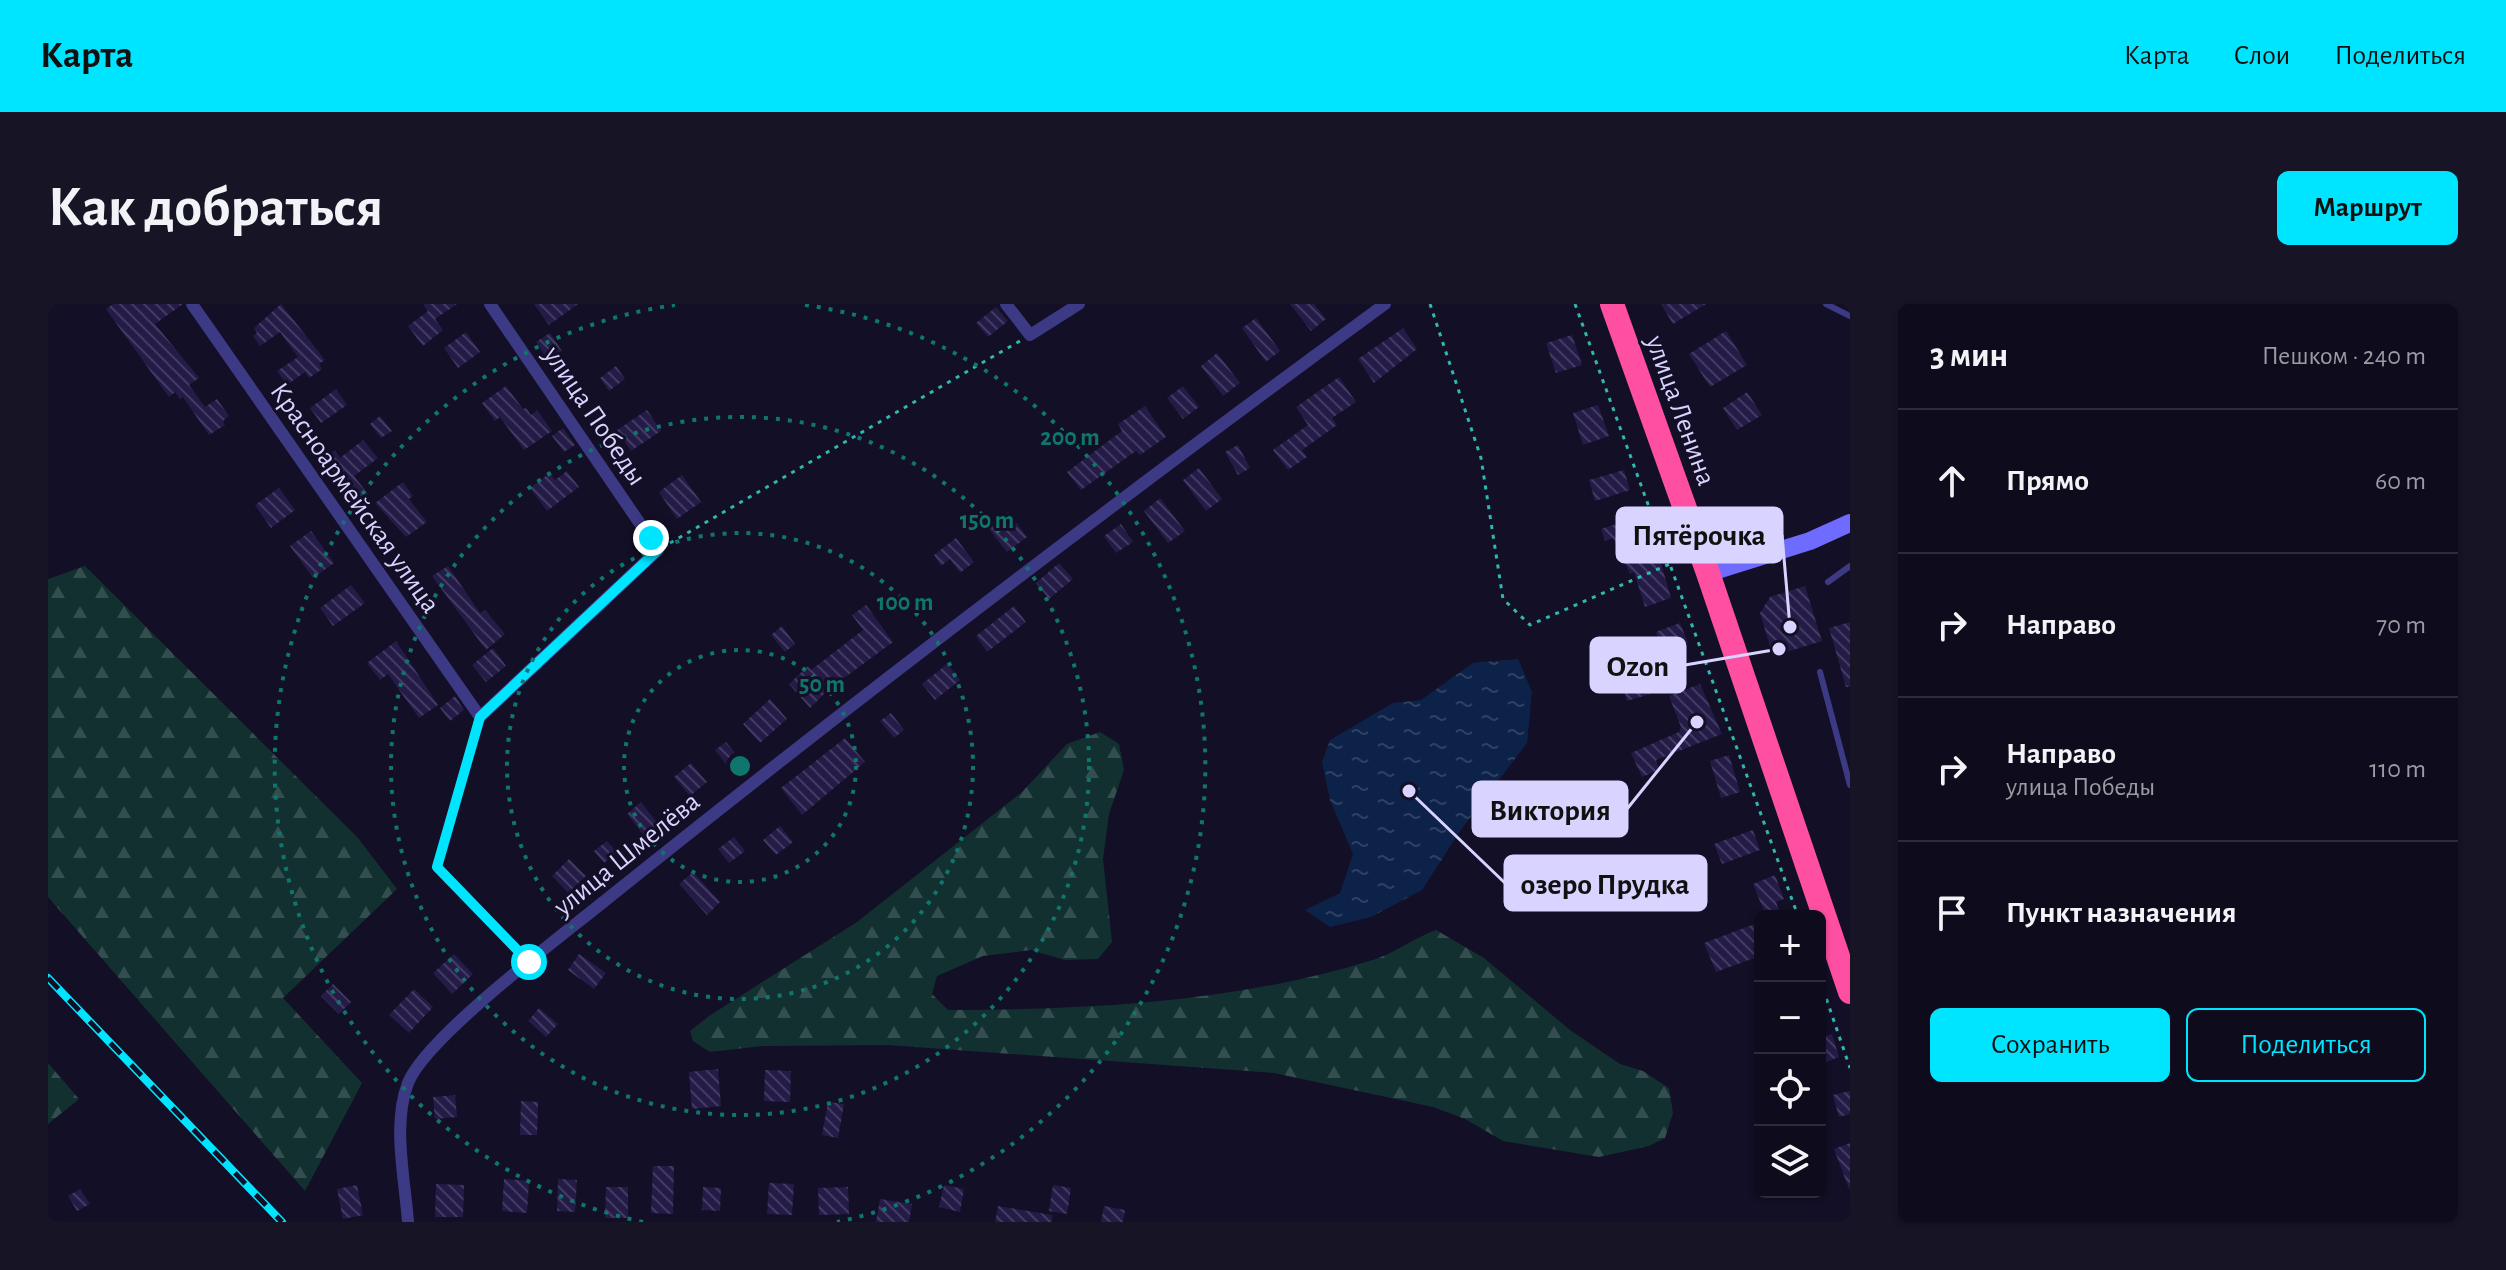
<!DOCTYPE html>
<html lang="ru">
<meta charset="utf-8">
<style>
:root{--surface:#0e0b1c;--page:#171425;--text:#f1f3f6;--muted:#9b9ba3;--line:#2e2b3b;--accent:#00e5ff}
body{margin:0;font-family:"Alegreya Sans",sans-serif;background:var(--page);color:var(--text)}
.controls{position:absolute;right:24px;bottom:24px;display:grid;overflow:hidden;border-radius:12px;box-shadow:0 2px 6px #0004}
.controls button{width:72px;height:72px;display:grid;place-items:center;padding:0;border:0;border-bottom:2px solid var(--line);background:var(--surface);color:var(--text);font:40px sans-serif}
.stop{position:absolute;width:24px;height:24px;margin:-18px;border:6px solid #00e5ff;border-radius:50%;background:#fff}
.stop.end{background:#00e5ff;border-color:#fff;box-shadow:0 2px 8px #0008}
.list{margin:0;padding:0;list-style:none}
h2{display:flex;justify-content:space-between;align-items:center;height:104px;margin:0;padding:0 32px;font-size:34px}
h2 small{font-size:26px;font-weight:400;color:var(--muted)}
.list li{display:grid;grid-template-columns:52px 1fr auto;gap:24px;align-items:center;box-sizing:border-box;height:144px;padding:0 32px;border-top:2px solid var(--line)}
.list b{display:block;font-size:30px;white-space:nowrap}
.list p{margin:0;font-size:26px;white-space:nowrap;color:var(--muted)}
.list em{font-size:26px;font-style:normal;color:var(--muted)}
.actions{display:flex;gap:16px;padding:24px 32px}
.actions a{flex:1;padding:18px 0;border:2px solid var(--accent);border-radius:12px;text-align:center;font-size:28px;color:var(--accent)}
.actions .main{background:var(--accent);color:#111}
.icon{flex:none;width:44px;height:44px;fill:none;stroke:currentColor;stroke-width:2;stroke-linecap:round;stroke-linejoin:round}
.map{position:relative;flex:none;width:1802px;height:918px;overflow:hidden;border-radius:12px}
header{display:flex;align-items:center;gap:48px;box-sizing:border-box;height:112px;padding:0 40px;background:var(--accent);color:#111}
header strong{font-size:38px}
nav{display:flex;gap:44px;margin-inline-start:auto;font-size:28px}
.intro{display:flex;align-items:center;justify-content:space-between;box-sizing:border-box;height:192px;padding:0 48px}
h1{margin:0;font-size:56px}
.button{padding:20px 36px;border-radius:12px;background:var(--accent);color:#111;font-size:28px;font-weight:700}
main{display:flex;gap:48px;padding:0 48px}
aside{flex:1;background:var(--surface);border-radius:12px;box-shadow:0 2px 6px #0004}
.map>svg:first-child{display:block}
.forest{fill:url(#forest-firs)}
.water{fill:url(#water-ripples)}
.building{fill:url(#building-back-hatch)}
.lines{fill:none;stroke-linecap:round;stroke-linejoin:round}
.path{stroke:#2fb8b0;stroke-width:3;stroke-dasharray:4 6;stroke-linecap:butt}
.lane{stroke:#3d3a85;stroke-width:6}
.street{stroke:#3d3a85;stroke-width:12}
.secondary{stroke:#6f6bff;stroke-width:18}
.highway{stroke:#ff4fa3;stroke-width:24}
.rail-casing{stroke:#00e5ff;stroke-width:8}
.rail{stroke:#130f26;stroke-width:5;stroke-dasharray:15;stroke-linecap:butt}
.route{stroke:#00e5ff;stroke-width:10}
.ring{fill:none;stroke:#0f766e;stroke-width:4;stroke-dasharray:4 8}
.labels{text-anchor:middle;stroke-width:6;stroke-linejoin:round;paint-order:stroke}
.street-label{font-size:28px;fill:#d9d4ff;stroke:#130f26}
.centre{fill:#0f766e;stroke:#130f26;stroke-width:4}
.ring-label{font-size:24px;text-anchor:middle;font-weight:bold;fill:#0f766e;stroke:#130f26;stroke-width:6;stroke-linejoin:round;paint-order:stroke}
.leader{fill:none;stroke:#d9d4ff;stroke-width:3}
.callout-dot{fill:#d9d4ff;stroke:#130f26;stroke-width:3}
.callout{fill:#d9d4ff;stroke:#d9d4ff;stroke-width:3}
.callout-label{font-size:30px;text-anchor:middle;font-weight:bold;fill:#111}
</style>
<header>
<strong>Карта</strong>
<nav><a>Карта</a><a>Слои</a><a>Поделиться</a></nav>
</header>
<div class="intro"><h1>Как добраться</h1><a class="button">Маршрут</a></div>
<main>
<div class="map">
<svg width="1802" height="918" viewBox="0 0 1802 918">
<defs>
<pattern id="forest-firs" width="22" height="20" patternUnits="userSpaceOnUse" patternTransform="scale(2)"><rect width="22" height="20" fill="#12302f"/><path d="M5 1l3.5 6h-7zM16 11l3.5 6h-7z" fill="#344d4e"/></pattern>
<pattern id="water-ripples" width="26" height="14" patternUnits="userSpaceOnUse" patternTransform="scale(2)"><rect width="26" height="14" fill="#0c2248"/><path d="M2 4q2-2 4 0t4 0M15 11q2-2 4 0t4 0" fill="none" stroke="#2f4163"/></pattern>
<pattern id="building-back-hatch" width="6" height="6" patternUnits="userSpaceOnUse" patternTransform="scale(2)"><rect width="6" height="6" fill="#241b47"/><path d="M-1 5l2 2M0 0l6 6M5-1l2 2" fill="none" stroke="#433b63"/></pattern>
</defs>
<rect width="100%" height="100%" fill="#130f26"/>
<!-- forest -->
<g class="forest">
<polygon points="37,262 310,534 349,585 235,694 314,779 257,887 0,593 0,275"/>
<path d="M1052,428L1071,440L1076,466L1061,510L1055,555L1064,638L1050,655L1017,656L983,646L935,652L889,672L884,690L900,706C1041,706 1193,698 1328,655C1348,648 1366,634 1388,626L1436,654L1522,726L1572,760L1595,767L1621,784L1625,809L1617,834L1601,842L1551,853L1455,837L1417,815L1385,803L1226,769L840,741L714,742L662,748L645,737L642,727L661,712L809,618L974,488L1019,440Z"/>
<polygon points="0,759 31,795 0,820"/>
</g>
<!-- water -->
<polygon class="water" points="1470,355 1484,388 1479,439 1412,527 1374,586 1323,613 1282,623 1257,606 1292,589 1305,550 1282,496 1274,458 1282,436 1345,399 1373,396 1425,359"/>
<!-- building -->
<g class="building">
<polygon points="65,0 135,0 107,20 151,74 141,81 157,103 169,95 181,112 175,117 177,121 161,131 135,93 132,95 127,88 121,93 58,5"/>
<polygon points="233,0 277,56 271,60 274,65 261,74 257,68 239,81 229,67 250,53 232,28 212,42 205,32 209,29 206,24"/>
<polygon points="375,0 409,0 387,15 395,26 375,42 360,22 380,7"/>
<polygon points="486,0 530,0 501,21"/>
<polygon points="1242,0 1266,0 1278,15 1263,27"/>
<polygon points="1613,0 1658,0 1625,20"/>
<polygon points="948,3 960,17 940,33 928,19"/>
<polygon points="1208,14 1232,47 1218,58 1194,24"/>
<polygon points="1355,24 1369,45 1326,79 1310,55"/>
<polygon points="1678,27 1699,61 1662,83 1641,50"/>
<polygon points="418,28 432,48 410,64 396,44"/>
<polygon points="502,29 514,47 500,56 488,38"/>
<polygon points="1524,31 1534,61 1508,69 1498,39"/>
<polygon points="1169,49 1192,79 1175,92 1153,62"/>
<polygon points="568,62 577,75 561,87 552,74"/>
<polygon points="1291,73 1308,98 1284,114 1289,121 1254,146 1259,153 1240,166 1225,146 1260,121 1248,103"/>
<polygon points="458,82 475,105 478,104 483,111 489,106 504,127 476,146 452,113 447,117 434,99"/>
<polygon points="1135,82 1151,103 1135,115 1119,94"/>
<polygon points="288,85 299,101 273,119 262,104"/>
<polygon points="1699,88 1714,111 1689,126 1675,104"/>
<polygon points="1550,101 1561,132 1535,141 1525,109"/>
<polygon points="1097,102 1118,133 1092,151 1088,147 1033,186 1019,168 1074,127 1070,120"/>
<polygon points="599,106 613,127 583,147 569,126"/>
<polygon points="332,112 344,127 333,134 322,120"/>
<polygon points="515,124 527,141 516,148 504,132"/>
<polygon points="315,136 330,154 306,172 320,190 305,201 274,156 287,146 292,154"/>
<polygon points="1190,141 1202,164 1190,171 1177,148"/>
<polygon points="1151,164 1174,195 1158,207 1135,176"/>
<polygon points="1576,166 1582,186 1547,197 1541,176"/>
<polygon points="519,167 531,183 499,207 482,184 502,169 507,176"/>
<polygon points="634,171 653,198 629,215 611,188"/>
<polygon points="355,178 365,192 361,195 379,218 358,233 327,199"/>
<polygon points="231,184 247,206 223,224 207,201"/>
<polygon points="1112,194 1137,227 1120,239 1096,207"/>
<polygon points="960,208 979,233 959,248 940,224"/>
<polygon points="1589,213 1598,240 1604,237 1612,256 1623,294 1597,303 1586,268 1582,270 1565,234 1557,237 1553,225"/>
<polygon points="1073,220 1085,238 1068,249 1056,232"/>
<polygon points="263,227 286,259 265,274 242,242"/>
<polygon points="908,234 926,258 912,269 902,255 893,262 886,251"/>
<polygon points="1011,259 1025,275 1001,295 988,279"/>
<polygon points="400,262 432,309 437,306 457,330 438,346 384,272"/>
<polygon points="303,281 317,299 285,322 272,304"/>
<polygon points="1757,282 1774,337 1725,352 1712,309 1722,293"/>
<polygon points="818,301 845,338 781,385 762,404 741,380 760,362 763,366 815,326 804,311"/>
<polygon points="966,302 978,318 939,348 928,332"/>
<polygon points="1802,318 1802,383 1798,383 1781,324"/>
<polygon points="1632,319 1640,339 1615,348 1608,328"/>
<polygon points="734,322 747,340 737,348 723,331"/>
<polygon points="348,337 390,401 371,414 340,370 332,376 319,359"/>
<polygon points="445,344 458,362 438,378 424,361"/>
<polygon points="899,360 912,376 887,396 874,380"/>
<polygon points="1594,363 1602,390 1579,397 1571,371"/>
<polygon points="1652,380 1674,430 1608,456 1611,466 1594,473 1583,449 1631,428 1633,423 1621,392"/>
<polygon points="407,392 416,406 402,417 392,404"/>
<polygon points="722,395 739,415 712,439 695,420"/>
<polygon points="843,409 856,426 846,434 832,417"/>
<polygon points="797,434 817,458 754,511 733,484"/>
<polygon points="678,438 692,455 681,464 667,446"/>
<polygon points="1681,451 1692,488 1673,494 1662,457"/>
<polygon points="643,459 659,478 642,492 626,473"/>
<polygon points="593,498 611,521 597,533 579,510"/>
<polygon points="732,522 745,538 728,551 715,536"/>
<polygon points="1705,526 1712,546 1674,560 1666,540"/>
<polygon points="686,533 697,547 681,559 670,545"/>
<polygon points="559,537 569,548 556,559 546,547"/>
<polygon points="521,555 538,572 520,589 504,572"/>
<polygon points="645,568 672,598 659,611 631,580"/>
<polygon points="1727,571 1736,595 1728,598 1733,612 1718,612 1705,580"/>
<polygon points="1712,618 1712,652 1668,668 1656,639"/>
<polygon points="406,650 425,670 404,690 385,669"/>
<polygon points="531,650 558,669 546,685 520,666"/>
<polygon points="285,680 303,698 291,710 273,692"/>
<polygon points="366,685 385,703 361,729 341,711"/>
<polygon points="491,704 510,720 498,733 480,717"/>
<polygon points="1784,730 1791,753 1772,760 1772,734"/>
<polygon points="670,765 673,802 644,805 641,768"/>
<polygon points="717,766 743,767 742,798 716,797"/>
<polygon points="1802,787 1802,810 1791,813 1785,791"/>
<polygon points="407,791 409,813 387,815 385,793"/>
<polygon points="473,797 490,798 489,831 472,831"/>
<polygon points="780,798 796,800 790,834 774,831"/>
<polygon points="1802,839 1802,884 1801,885 1786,845"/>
<polygon points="605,862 626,862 625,910 603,909"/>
<polygon points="456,875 481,877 479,909 454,907"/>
<polygon points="510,875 529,876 527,908 509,907"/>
<polygon points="721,879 746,880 744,911 719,910"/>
<polygon points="388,880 416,881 415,913 387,913"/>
<polygon points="309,881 315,911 295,915 289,885"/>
<polygon points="896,881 916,885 912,908 891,903"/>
<polygon points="1005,881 1023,884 1019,910 1001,907"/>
<polygon points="558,883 580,883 580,914 557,914"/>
<polygon points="655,883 673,884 672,907 654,906"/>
<polygon points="800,883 801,910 771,911 770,884"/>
<polygon points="32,885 42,900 29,907 20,892"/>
<polygon points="832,895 864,900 861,918 828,918"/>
<polygon points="950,902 1004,911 1004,918 947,918"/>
<polygon points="1056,902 1077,906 1075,918 1053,918"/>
</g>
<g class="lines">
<!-- path -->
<g class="path">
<polyline points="1382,0 1433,154 1455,295 1482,321 1624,259"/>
<polyline points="1527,0 1750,612"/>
<polyline points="622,239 972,37"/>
<polyline points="428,425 389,563 470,647"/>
<polyline points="1772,676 1802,764"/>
</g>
<!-- lane -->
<g class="lane">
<polyline points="1778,0 1802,12"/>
<polyline points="1780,278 1802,262"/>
<polyline points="1772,368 1802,481"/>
</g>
<!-- street -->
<g class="street">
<polyline points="144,0 432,413 610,246 442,0"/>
<polyline points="958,0 982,31 1031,0"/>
<path d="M360,918C357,876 344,820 360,779C378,733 515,631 559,595C814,390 1074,193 1337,0"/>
</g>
<!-- secondary -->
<polyline class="secondary" points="1660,269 1762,237 1802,219"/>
<!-- highway -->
<polyline class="highway" points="1564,0 1660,269 1802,688"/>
<defs>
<polyline id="rail" points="0,674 234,918"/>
</defs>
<!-- rail casing -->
<use href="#rail" class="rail-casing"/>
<!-- rail -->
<use href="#rail" class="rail"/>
</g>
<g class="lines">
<!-- route -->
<polyline class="route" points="481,658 389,563 432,413 610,246 603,234"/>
</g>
<!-- distance rings -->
<g class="ring">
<circle cx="692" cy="462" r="116"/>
<circle cx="692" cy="462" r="233"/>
<circle cx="692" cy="462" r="349"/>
<path d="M595 918A466 466 0 0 1 627 1M757 1A466 466 0 0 1 789 918"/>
</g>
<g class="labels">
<!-- street labels -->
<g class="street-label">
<text transform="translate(1634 106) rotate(70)" y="10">улица Ленина</text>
<text transform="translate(548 111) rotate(56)" y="10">улица Победы</text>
<text transform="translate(308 193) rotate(55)" y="10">Красноармейская улица</text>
<text transform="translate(578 549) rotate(-39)" y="10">улица Шмелёва</text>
</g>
</g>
<circle cx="692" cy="462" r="12" class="centre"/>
<g class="ring-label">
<text x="1022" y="141">200 m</text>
<text x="939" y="224">150 m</text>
<text x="857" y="306">100 m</text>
<text x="774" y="388">50 m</text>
</g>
<!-- callouts -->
<path class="leader" d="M1742 323L1734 231M1731 345L1637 361M1649 418L1579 505M1361 487L1457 579"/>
<g class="callout-dot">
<circle cx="1742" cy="323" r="8"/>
<circle cx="1731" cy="345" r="8"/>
<circle cx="1649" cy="418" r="8"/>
<circle cx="1361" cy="487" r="8"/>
</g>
<g class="callout">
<rect x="1569" y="204" width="165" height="54" rx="8"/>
<rect x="1543" y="334" width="94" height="54" rx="8"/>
<rect x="1425" y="478" width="154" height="54" rx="8"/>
<rect x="1457" y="552" width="201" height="54" rx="8"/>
</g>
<g class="callout-label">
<text x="1651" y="241">Пятёрочка</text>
<text x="1590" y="372">Ozon</text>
<text x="1502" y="516">Виктория</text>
<text x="1557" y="590">озеро Прудка</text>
</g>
</svg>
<div class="controls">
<button>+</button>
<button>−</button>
<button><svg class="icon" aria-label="locate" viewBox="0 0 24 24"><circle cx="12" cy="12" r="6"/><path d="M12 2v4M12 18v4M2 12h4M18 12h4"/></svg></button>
<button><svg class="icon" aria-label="layers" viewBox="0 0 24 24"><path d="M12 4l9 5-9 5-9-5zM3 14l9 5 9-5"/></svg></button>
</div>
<div class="stop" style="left:481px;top:658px"></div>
<div class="stop end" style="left:603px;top:234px"></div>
</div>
<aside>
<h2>3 мин<small>Пешком · 240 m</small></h2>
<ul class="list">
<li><svg class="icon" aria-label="ahead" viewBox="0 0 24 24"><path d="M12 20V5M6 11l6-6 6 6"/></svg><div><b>Прямо</b></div><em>60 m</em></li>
<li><svg class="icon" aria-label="right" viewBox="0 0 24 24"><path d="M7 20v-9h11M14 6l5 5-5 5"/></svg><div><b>Направо</b></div><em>70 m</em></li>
<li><svg class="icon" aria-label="right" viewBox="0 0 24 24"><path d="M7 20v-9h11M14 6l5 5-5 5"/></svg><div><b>Направо</b><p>улица Победы</p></div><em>110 m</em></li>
<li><svg class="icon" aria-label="arrive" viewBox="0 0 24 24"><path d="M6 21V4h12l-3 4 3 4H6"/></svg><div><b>Пункт назначения</b></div></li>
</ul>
<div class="actions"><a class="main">Сохранить</a><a>Поделиться</a></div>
</aside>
</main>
